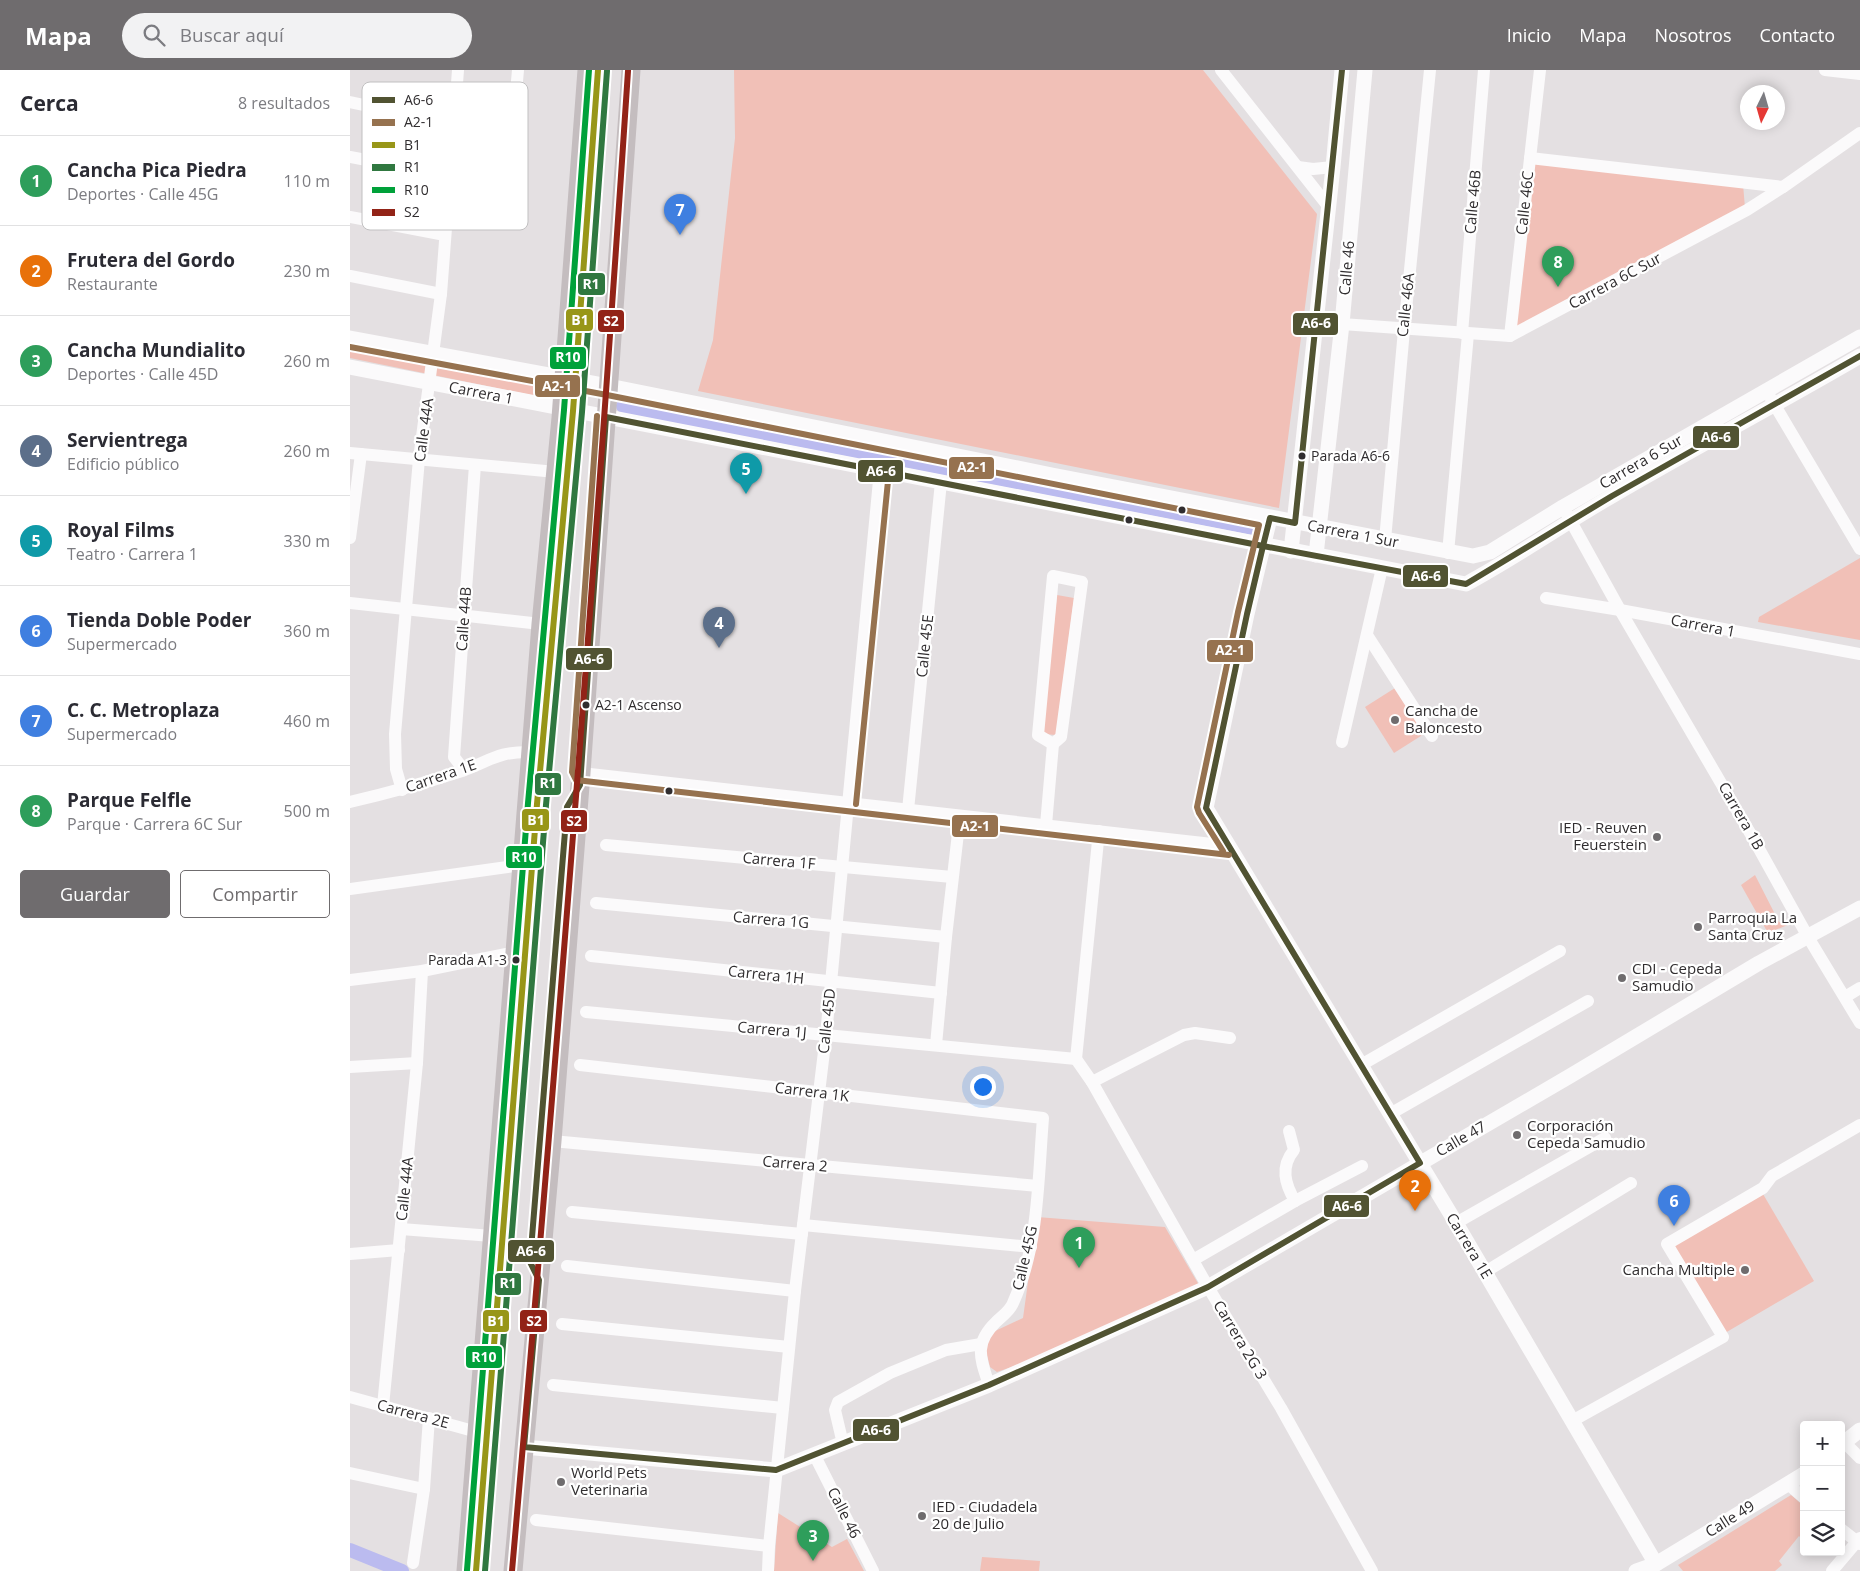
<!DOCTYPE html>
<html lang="es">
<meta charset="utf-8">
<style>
:root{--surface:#fff;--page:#f2f2f3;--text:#2b2b33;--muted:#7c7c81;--line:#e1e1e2;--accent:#6f6c6e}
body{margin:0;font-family:"Open Sans",sans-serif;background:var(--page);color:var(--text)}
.controls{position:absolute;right:15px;bottom:15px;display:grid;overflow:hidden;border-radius:5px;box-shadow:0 2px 12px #0003}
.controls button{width:45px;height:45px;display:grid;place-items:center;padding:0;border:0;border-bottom:1px solid var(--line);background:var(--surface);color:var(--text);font:25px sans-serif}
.compass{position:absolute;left:1390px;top:15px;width:45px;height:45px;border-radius:50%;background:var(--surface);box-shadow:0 2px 12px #0003;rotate:185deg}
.you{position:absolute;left:632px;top:1016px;width:18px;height:18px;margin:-12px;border:4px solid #fff;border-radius:50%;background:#1a73e8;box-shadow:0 0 0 8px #1a73e833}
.badge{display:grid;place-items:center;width:32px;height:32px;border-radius:50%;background:var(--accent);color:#fff;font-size:16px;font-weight:700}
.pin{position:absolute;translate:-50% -41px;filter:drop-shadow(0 1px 2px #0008)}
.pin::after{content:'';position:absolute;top:26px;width:18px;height:15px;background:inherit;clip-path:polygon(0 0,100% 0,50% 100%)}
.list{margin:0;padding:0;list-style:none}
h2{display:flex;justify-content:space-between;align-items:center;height:65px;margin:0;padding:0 20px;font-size:21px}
h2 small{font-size:16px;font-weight:400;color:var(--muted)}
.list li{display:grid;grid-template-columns:32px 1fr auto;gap:15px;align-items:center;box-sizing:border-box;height:90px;padding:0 20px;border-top:1px solid var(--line)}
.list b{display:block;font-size:19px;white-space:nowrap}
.list p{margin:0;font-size:16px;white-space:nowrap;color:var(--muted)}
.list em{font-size:16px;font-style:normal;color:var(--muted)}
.actions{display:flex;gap:10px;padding:15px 20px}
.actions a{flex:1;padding:11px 0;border:1px solid var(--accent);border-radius:5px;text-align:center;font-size:18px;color:var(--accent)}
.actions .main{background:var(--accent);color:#fff}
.icon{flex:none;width:28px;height:28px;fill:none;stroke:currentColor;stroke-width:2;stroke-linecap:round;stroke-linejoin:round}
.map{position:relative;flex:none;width:1510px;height:1501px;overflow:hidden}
header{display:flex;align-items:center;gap:30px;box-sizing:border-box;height:70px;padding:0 25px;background:var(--accent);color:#fff}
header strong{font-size:24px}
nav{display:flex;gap:28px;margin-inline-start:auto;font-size:18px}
.search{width:350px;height:45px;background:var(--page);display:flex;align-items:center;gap:12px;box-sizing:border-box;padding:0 18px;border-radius:28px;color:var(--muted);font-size:19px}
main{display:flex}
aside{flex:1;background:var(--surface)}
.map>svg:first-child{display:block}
.green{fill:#f1c0b7}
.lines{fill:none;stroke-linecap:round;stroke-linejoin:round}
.stream{stroke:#bbbbef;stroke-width:4}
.canal{stroke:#bbbbef;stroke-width:14}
.minor{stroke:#fbfafb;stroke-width:12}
.tertiary{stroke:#fbfafb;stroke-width:15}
.primary{stroke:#c4bdbf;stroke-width:19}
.bus-1-casing{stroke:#fff;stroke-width:10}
.bus-2-casing{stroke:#fff;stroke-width:10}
.bus-3-casing{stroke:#fff;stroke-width:10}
.bus-4-casing{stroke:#fff;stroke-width:10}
.bus-5-casing{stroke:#fff;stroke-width:10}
.bus-6-casing{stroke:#fff;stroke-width:10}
.bus-1{stroke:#515332;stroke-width:6}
.bus-2{stroke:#96724f;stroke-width:6}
.bus-3{stroke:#989618;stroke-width:6}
.bus-4{stroke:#307840;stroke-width:6}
.bus-5{stroke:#00a13a;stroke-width:6}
.bus-6{stroke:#922317;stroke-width:6}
.bus-dot{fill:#302d2f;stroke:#fff;stroke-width:2}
.poi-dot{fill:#6f6c6e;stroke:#fff;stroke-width:2}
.labels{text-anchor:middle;stroke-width:4.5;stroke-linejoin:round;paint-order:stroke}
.bus-label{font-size:14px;fill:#302d2f;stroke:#fff;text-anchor:start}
.street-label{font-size:15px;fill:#302d2f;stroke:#fff}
.poi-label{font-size:15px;fill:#302d2f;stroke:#fff;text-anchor:start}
.key{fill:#fff;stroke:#c1c0c1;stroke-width:1}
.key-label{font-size:14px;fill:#302d2f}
.line-badge{stroke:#fff;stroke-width:2}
.badge-label{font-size:14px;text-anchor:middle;font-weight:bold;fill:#fff}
</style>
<header>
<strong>Mapa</strong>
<div class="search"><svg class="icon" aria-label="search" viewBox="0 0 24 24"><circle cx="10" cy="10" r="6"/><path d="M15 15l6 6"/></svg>Buscar aquí</div>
<nav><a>Inicio</a><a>Mapa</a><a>Nosotros</a><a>Contacto</a></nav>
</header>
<main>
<aside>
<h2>Cerca<small>8 resultados</small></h2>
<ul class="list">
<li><span class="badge" style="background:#2e9e5b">1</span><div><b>Cancha Pica Piedra</b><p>Deportes · Calle 45G</p></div><em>110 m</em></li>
<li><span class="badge" style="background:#e8710a">2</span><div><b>Frutera del Gordo</b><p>Restaurante</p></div><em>230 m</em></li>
<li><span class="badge" style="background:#2e9e5b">3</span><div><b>Cancha Mundialito</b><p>Deportes · Calle 45D</p></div><em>260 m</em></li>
<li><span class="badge" style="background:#5c6f8a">4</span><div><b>Servientrega</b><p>Edificio público</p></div><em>260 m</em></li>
<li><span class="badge" style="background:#0f9aa8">5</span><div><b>Royal Films</b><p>Teatro · Carrera 1</p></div><em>330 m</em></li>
<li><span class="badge" style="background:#3f7fe0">6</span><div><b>Tienda Doble Poder</b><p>Supermercado</p></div><em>360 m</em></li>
<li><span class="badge" style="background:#3f7fe0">7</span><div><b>C. C. Metroplaza</b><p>Supermercado</p></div><em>460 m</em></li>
<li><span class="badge" style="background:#2e9e5b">8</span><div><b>Parque Felfle</b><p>Parque · Carrera 6C Sur</p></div><em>500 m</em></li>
</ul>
<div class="actions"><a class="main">Guardar</a><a>Compartir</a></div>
</aside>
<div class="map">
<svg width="1510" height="1501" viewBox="0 0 1510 1501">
<rect width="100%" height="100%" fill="#e4e0e2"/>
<!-- green -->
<g class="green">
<polygon points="384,0 853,0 967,144 929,438 348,321 363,270 385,68"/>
<polygon points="1181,92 1393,114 1395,138 1163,263"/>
<polygon points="0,274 202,314 201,329 0,288"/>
<polygon points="1510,488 1510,570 1408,552 1409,547"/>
<polygon points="707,525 724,528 706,665 693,664"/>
<polygon points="1045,618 1074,664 1044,683 1015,637"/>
<polygon points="1405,805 1429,852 1440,854 1418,863 1391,815"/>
<polygon points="1413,1124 1464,1211 1375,1263 1324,1175"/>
<polygon points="687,1147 815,1157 849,1215 670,1294 647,1302 640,1297 635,1277 643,1262 673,1248"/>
<polygon points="1441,1425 1454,1436 1454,1465 1451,1468 1449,1466 1429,1491 1432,1495 1425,1501 1333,1501 1328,1495"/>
<polygon points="428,1443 482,1477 497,1469 514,1501 424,1501"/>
<polygon points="632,1487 690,1491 689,1501 630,1501"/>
</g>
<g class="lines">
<!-- stream -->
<polyline class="stream" points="236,287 259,0"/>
<!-- canal -->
<g class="canal">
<polyline points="273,336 902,458"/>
<polyline points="0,1480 52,1501"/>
</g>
<!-- minor -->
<g class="minor">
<polyline points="871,0 978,136"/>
<polyline points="1475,0 1510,4"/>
<polyline points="0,32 104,54"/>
<polyline points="0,87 100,106 158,112 168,0"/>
<polyline points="1180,88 1433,117"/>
<polyline points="948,97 963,99 983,97"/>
<polyline points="0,147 95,165"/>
<polyline points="0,206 91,224"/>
<polyline points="992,254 1160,266 1397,140 1433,117 1510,63"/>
<polyline points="1112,263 1134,0"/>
<polyline points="1160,266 1190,0"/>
<polyline points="1420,327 1510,479"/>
<polyline points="0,383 206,402"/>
<polyline points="1213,437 1270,540 1403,768 1458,867 1510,953"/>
<polyline points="0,468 11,384"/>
<polyline points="1035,470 1054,260 1080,0"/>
<polyline points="1098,483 1118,264"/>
<polygon points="703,506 732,512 711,667 703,674 688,665"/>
<polyline points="1196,528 1270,540 1510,584"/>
<polyline points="0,533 191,554"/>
<polyline points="1017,565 1082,666"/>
<polyline points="992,672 1032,498"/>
<polyline points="114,700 104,687 125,395"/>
<polyline points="231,703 880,776"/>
<polyline points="52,720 46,699 45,664 69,389 91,224 108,0"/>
<path d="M0,732C38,723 75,713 112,701C140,691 148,681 182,682"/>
<polyline points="558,740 591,412"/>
<polyline points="696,755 703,674"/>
<polyline points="256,775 602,807"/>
<polyline points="0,819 172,795"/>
<polyline points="246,833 596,867"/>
<polyline points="241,886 591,923"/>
<polyline points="0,910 72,901 166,882"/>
<polyline points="1495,927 1510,918"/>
<polyline points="236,942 726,989"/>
<polyline points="586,975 596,867 610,746"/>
<polyline points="726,989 742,1012 858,1217 931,1338 1022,1501"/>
<polyline points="726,989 749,761"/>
<path d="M230,995L693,1048C688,1109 689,1176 663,1233C660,1241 652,1246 646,1252C623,1274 631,1290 639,1315"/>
<polyline points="1011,995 1210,881"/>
<polyline points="0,997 67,993"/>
<polyline points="742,1012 834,965 845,963 880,968"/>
<polyline points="1040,1044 1238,931"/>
<path d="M939,1061L944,1080C930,1097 935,1114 945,1131"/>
<polyline points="202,1071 688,1116"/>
<polyline points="222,1142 452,1164"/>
<polyline points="1106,1153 1255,1068"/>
<polyline points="453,1155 681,1177"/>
<polyline points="51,1159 142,1166"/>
<polyline points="0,1184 49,1180"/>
<polyline points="843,1190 945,1131 1012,1096"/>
<polyline points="217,1196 445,1221"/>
<polyline points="1135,1202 1281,1113"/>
<polyline points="212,1254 439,1277"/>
<polyline points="203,1315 433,1338"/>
<polyline points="0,1327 127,1362"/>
<polyline points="33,1336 67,993 72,901"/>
<polyline points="1222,1351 1373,1267 1317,1174 1413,1118 1422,1106 1510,1055"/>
<polyline points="1495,1373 1510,1388"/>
<polyline points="493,1374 485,1340 488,1332 540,1303 596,1280 631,1274"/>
<polyline points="465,1386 523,1501"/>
<polyline points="0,1403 74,1419"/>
<polyline points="1438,1414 1454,1428"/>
<polyline points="186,1450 419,1476"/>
<polyline points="1491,1459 1510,1474"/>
<polyline points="63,1493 74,1419 79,1348"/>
<polyline points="418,1501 419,1476 445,1221 476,965 530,400"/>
<polyline points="1482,1501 1510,1468"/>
</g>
<!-- tertiary -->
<g class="tertiary">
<polyline points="0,268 259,316 702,405 1123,486 1140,482 1213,437 1510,267"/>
<path d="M0,297L1116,514C1166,487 1213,454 1262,426C1344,378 1428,334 1510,286"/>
<polyline points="920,448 897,544 856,738 1106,1153 1306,1494"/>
<polyline points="941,481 983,97 992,0"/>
<polyline points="966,485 992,254 1015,0"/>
<polyline points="1491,1375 1510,1360"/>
<polyline points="174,1377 426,1400 639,1315 858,1217 1220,1006 1409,893 1510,838"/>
<polyline points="1286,1501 1306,1494 1454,1404"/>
</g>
<!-- primary -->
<g class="primary">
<polyline points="116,1501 191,554 211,348 237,0"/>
<polyline points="163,1501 202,1071 231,703 281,0"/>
</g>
<defs>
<g id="bus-1">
<polygon points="256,347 913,476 897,544 856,738 1070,1093 858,1217 639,1315 426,1400 174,1377 189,1210 180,1192 217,737 230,715"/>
<polyline points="913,476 1116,514 1262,426 1510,286"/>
<polyline points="913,476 920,448 945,453 992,0"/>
</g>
<g id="bus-2">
<polyline points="0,277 257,325 909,455 888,542 847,737 849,743 873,781"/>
<polyline points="247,346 222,702 226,710 879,785"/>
<polyline points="506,734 539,401"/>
</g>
<polyline id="bus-3" points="126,1501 187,734 223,341 248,0"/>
<polyline id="bus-4" points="135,1501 196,735 232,342 257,1"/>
<polyline id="bus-5" points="117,1500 178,733 214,340 239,0"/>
<path id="bus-6" d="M162,1501C206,1001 245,501 278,1"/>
</defs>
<!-- bus-1 casing -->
<use href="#bus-1" class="bus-1-casing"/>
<!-- bus-2 casing -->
<use href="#bus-2" class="bus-2-casing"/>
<!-- bus-3 casing -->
<use href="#bus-3" class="bus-3-casing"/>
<!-- bus-4 casing -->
<use href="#bus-4" class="bus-4-casing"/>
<!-- bus-5 casing -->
<use href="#bus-5" class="bus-5-casing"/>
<!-- bus-6 casing -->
<use href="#bus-6" class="bus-6-casing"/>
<!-- bus-1 -->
<use href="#bus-1" class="bus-1"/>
<!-- bus-2 -->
<use href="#bus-2" class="bus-2"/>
<!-- bus-3 -->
<use href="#bus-3" class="bus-3"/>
<!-- bus-4 -->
<use href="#bus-4" class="bus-4"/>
<!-- bus-5 -->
<use href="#bus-5" class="bus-5"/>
<!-- bus-6 -->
<use href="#bus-6" class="bus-6"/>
</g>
<!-- markers -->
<g class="bus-dot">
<circle cx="952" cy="386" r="4.5"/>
<circle cx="832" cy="440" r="4.5"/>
<circle cx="779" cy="450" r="4.5"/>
<circle cx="236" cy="635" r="4.5"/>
<circle cx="319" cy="721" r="4.5"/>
<circle cx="166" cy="890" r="4.5"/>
</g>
<g class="poi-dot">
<circle cx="1045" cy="650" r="5"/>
<circle cx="1307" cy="767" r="5"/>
<circle cx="1348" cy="857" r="5"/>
<circle cx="1272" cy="908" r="5"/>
<circle cx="1167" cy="1065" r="5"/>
<circle cx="1395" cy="1200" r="5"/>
<circle cx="211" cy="1412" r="5"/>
<circle cx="572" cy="1446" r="5"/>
</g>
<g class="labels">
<!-- bus labels -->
<g class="bus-label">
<text x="961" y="391">Parada A6-6</text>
<text x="245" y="640">A2-1 Ascenso</text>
<text x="157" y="895" text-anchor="end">Parada A1-3</text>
</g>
<!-- street labels -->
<g class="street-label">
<text transform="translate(1123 132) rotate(-85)" y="5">Calle 46B</text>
<text transform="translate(1175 133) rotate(-84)" y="5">Calle 46C</text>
<text transform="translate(997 198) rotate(-85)" y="5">Calle 46</text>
<text transform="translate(1265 211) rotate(-28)" y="5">Carrera 6C Sur</text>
<text transform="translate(1056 235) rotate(-84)" y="5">Calle 46A</text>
<text transform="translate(131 323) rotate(11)" y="5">Carrera 1</text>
<text transform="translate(74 360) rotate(-82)" y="5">Calle 44A</text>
<text transform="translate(1291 392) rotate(-30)" y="5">Carrera 6 Sur</text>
<text transform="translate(1003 464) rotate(11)" y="5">Carrera 1 Sur</text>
<text transform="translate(114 549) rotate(-86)" y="5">Calle 44B</text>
<text transform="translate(1353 556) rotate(11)" y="5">Carrera 1</text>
<text transform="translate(575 576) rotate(-84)" y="5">Calle 45E</text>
<text transform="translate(91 706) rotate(-19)" y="5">Carrera 1E</text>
<text transform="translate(1391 746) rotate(60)" y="5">Carrera 1B</text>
<text transform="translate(429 791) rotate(5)" y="5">Carrera 1F</text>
<text transform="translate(421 850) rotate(5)" y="5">Carrera 1G</text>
<text transform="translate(416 905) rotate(6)" y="5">Carrera 1H</text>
<text transform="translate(477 951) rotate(-84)" y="5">Calle 45D</text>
<text transform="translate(422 960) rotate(5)" y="5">Carrera 1J</text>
<text transform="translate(462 1022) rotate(7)" y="5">Carrera 1K</text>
<text transform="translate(1111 1069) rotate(-30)" y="5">Calle 47</text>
<text transform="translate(445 1094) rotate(5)" y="5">Carrera 2</text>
<text transform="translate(55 1119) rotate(-84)" y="5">Calle 44A</text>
<text transform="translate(1119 1176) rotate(59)" y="5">Carrera 1E</text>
<text transform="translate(675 1188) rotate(-77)" y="5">Calle 45G</text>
<text transform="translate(890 1270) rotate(59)" y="5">Carrera 2G 3</text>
<text transform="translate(63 1344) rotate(15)" y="5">Carrera 2E</text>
<text transform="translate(494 1443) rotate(63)" y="5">Calle 46</text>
<text transform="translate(1380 1449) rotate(-32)" y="5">Calle 49</text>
</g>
<!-- poi labels -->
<g class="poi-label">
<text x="1055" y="646">Cancha de<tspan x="1055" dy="17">Baloncesto</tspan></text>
<text x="1297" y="763" text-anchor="end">IED - Reuven<tspan x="1297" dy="17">Feuerstein</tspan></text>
<text x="1358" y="853">Parroquia La<tspan x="1358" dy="17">Santa Cruz</tspan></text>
<text x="1282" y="904">CDI - Cepeda<tspan x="1282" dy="17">Samudio</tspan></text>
<text x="1177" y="1061">Corporación<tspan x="1177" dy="17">Cepeda Samudio</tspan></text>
<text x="1385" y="1205" text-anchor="end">Cancha Multiple</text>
<text x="221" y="1408">World Pets<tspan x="221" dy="17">Veterinaria</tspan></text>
<text x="582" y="1442">IED - Ciudadela<tspan x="582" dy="17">20 de Julio</tspan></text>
</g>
</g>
<!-- legend -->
<rect x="12" y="12" width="166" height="148" rx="8" class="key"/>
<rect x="22" y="27" width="23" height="6" fill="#515332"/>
<rect x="22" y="49" width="23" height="7" fill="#96724f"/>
<rect x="22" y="72" width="23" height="6" fill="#989618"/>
<rect x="22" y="94" width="23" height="7" fill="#307840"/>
<rect x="22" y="117" width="23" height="6" fill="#00a13a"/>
<rect x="22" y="139" width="23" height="7" fill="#922317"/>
<g class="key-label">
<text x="54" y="35">A6-6</text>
<text x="54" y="57">A2-1</text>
<text x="54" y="80">B1</text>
<text x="54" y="102">R1</text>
<text x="54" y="125">R10</text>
<text x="54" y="147">S2</text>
</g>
<g class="line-badge">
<rect x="227" y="202" width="29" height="24" rx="5" fill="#307840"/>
<rect x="215" y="238" width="29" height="24" rx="5" fill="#989618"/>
<rect x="247" y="239" width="28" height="24" rx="5" fill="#922317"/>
<rect x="942" y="242" width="47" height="24" rx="5" fill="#515332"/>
<rect x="199" y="276" width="38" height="24" rx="5" fill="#00a13a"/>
<rect x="184" y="304" width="47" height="24" rx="5" fill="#96724f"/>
<rect x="1342" y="355" width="48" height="24" rx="5" fill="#515332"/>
<rect x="598" y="386" width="47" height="24" rx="5" fill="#96724f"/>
<rect x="507" y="389" width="47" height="24" rx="5" fill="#515332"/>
<rect x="1052" y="494" width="47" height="24" rx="5" fill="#515332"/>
<rect x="856" y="569" width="48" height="24" rx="5" fill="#96724f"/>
<rect x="215" y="577" width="48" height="24" rx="5" fill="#515332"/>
<rect x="184" y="702" width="28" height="24" rx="5" fill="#307840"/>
<rect x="171" y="738" width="29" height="24" rx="5" fill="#989618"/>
<rect x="210" y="739" width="28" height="24" rx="5" fill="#922317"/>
<rect x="601" y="744" width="48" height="24" rx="5" fill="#96724f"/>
<rect x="155" y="775" width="38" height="24" rx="5" fill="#00a13a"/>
<rect x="973" y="1124" width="47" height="24" rx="5" fill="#515332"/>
<rect x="157" y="1169" width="48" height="24" rx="5" fill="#515332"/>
<rect x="144" y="1202" width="28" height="24" rx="5" fill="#307840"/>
<rect x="132" y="1239" width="28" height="24" rx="5" fill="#989618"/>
<rect x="169" y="1239" width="29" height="24" rx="5" fill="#922317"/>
<rect x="115" y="1275" width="38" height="24" rx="5" fill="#00a13a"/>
<rect x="502" y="1348" width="48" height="24" rx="5" fill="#515332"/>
</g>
<g class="badge-label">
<text x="241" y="219">R1</text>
<text x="230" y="255">B1</text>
<text x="261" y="256">S2</text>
<text x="966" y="258">A6-6</text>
<text x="218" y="292">R10</text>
<text x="207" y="321">A2-1</text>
<text x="1366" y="372">A6-6</text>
<text x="622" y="402">A2-1</text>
<text x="531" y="406">A6-6</text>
<text x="1076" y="511">A6-6</text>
<text x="880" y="585">A2-1</text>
<text x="239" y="594">A6-6</text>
<text x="198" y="718">R1</text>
<text x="186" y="755">B1</text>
<text x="224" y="756">S2</text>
<text x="625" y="761">A2-1</text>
<text x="174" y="792">R10</text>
<text x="997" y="1141">A6-6</text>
<text x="181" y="1186">A6-6</text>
<text x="158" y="1218">R1</text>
<text x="146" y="1256">B1</text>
<text x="184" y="1256">S2</text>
<text x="134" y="1292">R10</text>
<text x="526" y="1365">A6-6</text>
</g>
</svg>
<div class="controls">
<button>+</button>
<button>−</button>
<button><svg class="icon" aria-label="layers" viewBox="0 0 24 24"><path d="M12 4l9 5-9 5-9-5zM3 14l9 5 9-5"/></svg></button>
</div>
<svg class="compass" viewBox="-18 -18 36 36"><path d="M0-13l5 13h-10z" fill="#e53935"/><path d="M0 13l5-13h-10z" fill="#7c7c81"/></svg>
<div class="you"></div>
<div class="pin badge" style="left:729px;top:1198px;background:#2e9e5b">1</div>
<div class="pin badge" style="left:1065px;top:1141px;background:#e8710a">2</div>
<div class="pin badge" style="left:463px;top:1491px;background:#2e9e5b">3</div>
<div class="pin badge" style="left:369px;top:578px;background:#5c6f8a">4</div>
<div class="pin badge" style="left:396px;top:424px;background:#0f9aa8">5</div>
<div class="pin badge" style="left:1324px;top:1156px;background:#3f7fe0">6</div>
<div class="pin badge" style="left:330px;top:165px;background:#3f7fe0">7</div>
<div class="pin badge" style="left:1208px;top:217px;background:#2e9e5b">8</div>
</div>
</main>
